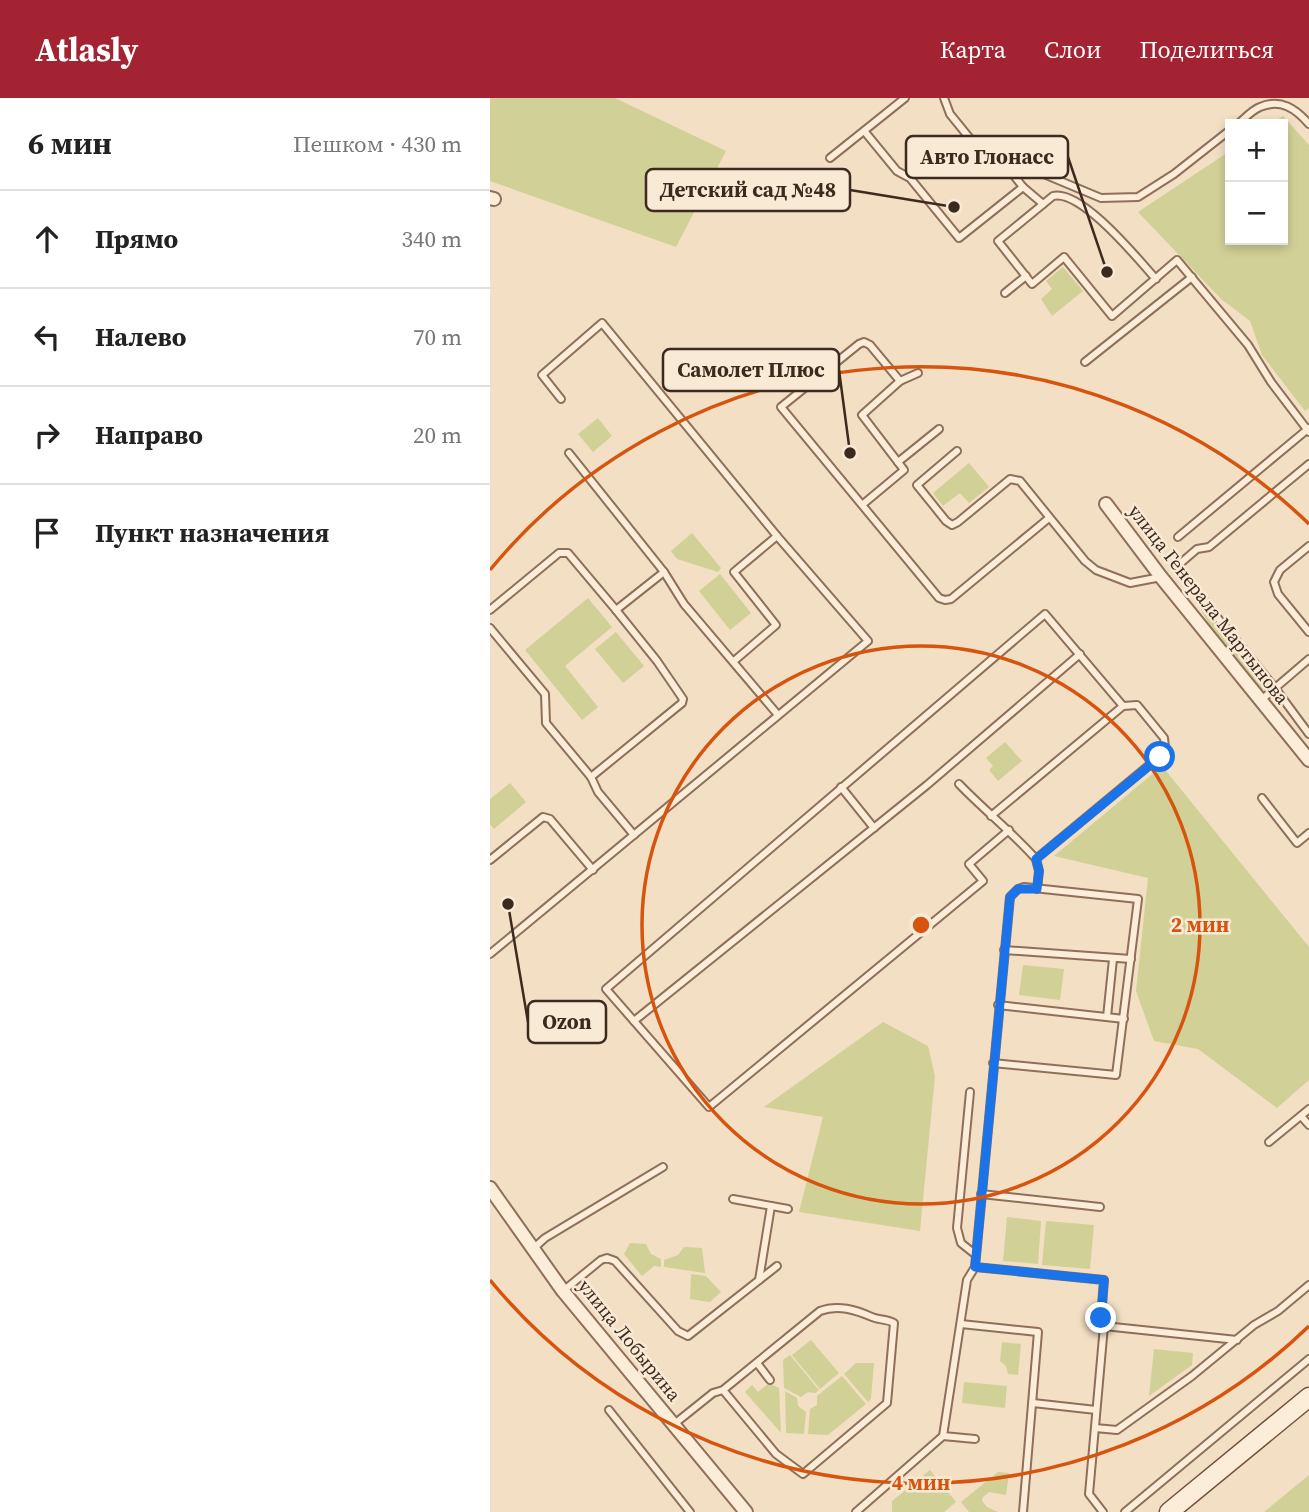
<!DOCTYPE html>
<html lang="ru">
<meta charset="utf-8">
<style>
:root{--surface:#fff;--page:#f6f6f6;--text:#222;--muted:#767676;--line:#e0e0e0;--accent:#a32332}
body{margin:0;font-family:"Source Serif 4",serif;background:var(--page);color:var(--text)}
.controls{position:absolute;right:21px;top:21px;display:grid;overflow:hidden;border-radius:0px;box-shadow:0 4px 10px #0003}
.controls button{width:63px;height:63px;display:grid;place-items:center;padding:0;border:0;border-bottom:2px solid var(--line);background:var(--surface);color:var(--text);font:35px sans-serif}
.stop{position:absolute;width:21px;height:21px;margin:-16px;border:5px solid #1a73e8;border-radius:50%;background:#fff}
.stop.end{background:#1a73e8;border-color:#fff;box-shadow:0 2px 7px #0008}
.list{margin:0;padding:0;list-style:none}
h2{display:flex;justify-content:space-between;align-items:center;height:91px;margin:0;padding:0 28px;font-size:30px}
h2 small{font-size:23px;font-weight:400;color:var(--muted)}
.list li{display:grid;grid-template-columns:46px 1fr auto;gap:21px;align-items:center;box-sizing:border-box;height:98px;padding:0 28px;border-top:2px solid var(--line)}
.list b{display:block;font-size:26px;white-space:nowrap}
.list em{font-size:23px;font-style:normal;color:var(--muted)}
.icon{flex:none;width:38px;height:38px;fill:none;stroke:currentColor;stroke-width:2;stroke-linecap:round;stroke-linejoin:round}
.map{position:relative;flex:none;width:819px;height:1414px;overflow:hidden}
header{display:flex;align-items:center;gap:42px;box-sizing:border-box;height:98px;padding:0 35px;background:var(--accent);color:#fff}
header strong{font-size:33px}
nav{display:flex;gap:38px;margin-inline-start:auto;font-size:24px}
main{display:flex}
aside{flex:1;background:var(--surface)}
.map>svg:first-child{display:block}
.green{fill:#d1d197}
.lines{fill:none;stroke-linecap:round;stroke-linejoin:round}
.lane-casing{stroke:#8f6f59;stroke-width:10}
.street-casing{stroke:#8f6f59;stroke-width:16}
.secondary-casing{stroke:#71503c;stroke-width:21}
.lane{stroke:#fcedd9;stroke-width:6}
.street{stroke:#fcedd9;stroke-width:12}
.secondary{stroke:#fcedd9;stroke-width:18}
.route{stroke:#1a73e8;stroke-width:9}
.ring{fill:none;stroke:#d7540e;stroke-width:3.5}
.labels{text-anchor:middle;stroke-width:5;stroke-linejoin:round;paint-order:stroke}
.street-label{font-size:19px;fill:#3d2a1e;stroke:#f9ead5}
.centre{fill:#d7540e;stroke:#f9ead5;stroke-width:3.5}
.ring-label{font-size:21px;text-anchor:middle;font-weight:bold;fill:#d7540e;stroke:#f9ead5;stroke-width:5;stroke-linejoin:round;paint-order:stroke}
.leader{fill:none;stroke:#3d2a1e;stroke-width:2.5}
.callout-dot{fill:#3d2a1e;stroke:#f9ead5;stroke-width:2.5}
.callout{fill:#f9ead5;stroke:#3d2a1e;stroke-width:2.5}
.callout-label{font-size:21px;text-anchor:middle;font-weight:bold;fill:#3d2a1e}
</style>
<header>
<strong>Atlasly</strong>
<nav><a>Карта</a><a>Слои</a><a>Поделиться</a></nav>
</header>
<main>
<aside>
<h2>6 мин<small>Пешком · 430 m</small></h2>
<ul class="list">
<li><svg class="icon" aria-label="ahead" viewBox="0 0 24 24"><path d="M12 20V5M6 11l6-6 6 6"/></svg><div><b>Прямо</b></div><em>340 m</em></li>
<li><svg class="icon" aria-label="left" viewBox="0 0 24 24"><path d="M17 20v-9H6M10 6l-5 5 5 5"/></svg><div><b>Налево</b></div><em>70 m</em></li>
<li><svg class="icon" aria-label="right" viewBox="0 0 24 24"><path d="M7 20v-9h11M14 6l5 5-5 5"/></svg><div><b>Направо</b></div><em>20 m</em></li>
<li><svg class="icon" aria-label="arrive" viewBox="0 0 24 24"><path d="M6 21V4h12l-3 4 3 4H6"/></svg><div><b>Пункт назначения</b></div></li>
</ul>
</aside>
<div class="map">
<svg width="819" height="1414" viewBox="0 0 819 1414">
<rect width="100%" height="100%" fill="#f2dfc4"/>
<!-- green -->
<g class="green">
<polygon points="0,0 125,0 236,53 186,149 0,83"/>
<polygon points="793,18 819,47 819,310 815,313 772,257 760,223 731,201 648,114 740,53 740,142 793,142 793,26 780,26"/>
<polygon points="573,169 593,193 562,218 551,201 562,191 556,183"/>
<polygon points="108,320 122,338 103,354 88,336"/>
<polygon points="479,365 499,389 479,405 470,395 453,408 443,395"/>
<polygon points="202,435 231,470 228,474 187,461 181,453"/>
<polygon points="230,476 261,515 240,532 209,493"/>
<polygon points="98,500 122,529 75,568 108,609 92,622 35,552"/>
<polygon points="706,502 779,590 771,592 723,534"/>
<polygon points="126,534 154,568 133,585 105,551"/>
<polygon points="515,644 532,663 508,683 499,672 503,668 496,660"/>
<polygon points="672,668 819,849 819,982 787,1010 708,951 664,943 646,893 658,780 564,758"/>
<polygon points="20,685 36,704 4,731 0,726 0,701"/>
<polygon points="533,867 574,871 570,902 529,897"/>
<polygon points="393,924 438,948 445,978 430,1133 309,1114 333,1019 274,1009"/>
<polygon points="517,1119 551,1123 548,1166 513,1163"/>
<polygon points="556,1123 604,1127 600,1171 552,1167"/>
<polygon points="140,1145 156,1146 161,1156 171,1161 171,1169 164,1168 152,1178 134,1156"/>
<polygon points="194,1149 212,1150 215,1175 174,1169 174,1162 188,1157"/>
<polygon points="201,1176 216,1178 231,1194 220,1204 200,1201"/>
<polygon points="321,1242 349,1275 330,1291 302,1257"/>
<polygon points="512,1244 531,1246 528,1277 518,1276 516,1268 510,1263"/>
<polygon points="664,1251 703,1255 702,1267 659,1298"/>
<polygon points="300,1257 329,1292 325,1295 318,1294 311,1299 294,1290 293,1262"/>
<polygon points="366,1265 384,1265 381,1301 378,1304 354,1276"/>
<polygon points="352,1278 376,1306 338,1337 318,1336 320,1311 327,1307 327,1298"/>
<polygon points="474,1284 517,1288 515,1310 472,1305"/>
<polygon points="279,1285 289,1290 291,1335 255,1294 262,1287 268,1294"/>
<polygon points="295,1293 307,1300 308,1308 316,1314 314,1336 296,1335"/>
<polygon points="440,1372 466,1404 454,1414 402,1414 402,1403"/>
<polygon points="508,1374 519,1375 516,1397 499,1394 493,1399 492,1403 497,1409 508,1414 479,1414 471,1404"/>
<polygon points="819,1377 819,1414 774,1414"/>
</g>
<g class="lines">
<defs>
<g id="lane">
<polyline points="454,0 460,16 486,48 502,50 533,89 553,106"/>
<path d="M748,26C754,21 762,12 770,9C791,0 806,11 819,26"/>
<polyline points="375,34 407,73 420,80 469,140 533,89"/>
<polyline points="340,60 415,0"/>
<polyline points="556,77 611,100 648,99 684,76 740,32"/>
<path d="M666,181C647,160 591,91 563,98L508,143L542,186L574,159L622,218L687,162L758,247L781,284L819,334"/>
<polyline points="515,195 536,178"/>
<polyline points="595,264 702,179"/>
<polyline points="410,283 428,275"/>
<polyline points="467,353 427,387 456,423 462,427 468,424 520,381 530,383 595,463 606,472 640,485 671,479"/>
<polyline points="79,355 174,474 194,506 288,617"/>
<polyline points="408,364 449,331"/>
<polyline points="819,366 719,449 707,451 686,469 785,590 819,636"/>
<polyline points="372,407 414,372 372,317 410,283 380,247 374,244 369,246 291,309 449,500 455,502 461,501 559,420"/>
<polyline points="688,439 819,330"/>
<polyline points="819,448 790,472 784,484 788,496 819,534"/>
<polyline points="0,512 69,455 78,455 126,512"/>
<polyline points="0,530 55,596 56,625 101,679 108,694 144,737"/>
<polyline points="244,563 286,527 244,474 287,438"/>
<polyline points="770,603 819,561"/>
<polyline points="101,679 192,605 193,601 167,563 126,512 174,474"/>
<path d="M469,686C494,712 522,734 546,761"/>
<polyline points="351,689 384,730"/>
<polyline points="772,700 807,745 819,735"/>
<polyline points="501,718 633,608 647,607 674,640 675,649 669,659 546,761 549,773 547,791"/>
<polyline points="519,732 479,766 493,783 219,1009 116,891 555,516 633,608"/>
<polyline points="0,762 53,719 60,721 103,772"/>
<polyline points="514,852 641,861"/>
<polyline points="0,856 378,543 287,438 112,225 52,277 71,301"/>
<polyline points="508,907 634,921"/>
<polyline points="617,919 623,861"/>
<polyline points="144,923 437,687 590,556"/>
<polyline points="480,994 467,1130 471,1145 486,1157"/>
<polyline points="811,1018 819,1027"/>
<polyline points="779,1044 819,1011"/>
<polyline points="491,1096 610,1109"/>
<polyline points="243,1101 298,1111"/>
<polyline points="44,1150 55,1140 173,1069"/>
<polyline points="485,1169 614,1182 611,1220 614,1228 599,1396 613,1414"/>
<polyline points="269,1182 281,1108"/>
<polyline points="73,1193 111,1162 117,1160 125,1163 188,1233 198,1238 287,1168"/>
<polyline points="471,1226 548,1234 533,1414"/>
<polyline points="614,1228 747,1242"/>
<polyline points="267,1265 280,1282"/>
<polyline points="543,1305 606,1312"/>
<polyline points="119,1312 200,1414"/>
<path d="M183,1327L223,1295L233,1292L330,1213C348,1206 366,1212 382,1219C389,1222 397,1221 404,1225L397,1305L313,1376L286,1356L233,1292"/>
<polyline points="605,1330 627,1332 702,1278 764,1227 788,1213 819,1187"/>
<polyline points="453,1338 485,1341"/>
<polyline points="366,1414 453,1338 477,1182 485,1169 520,799 528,791 534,789 648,801 626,977 503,965"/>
<polyline points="635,1414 819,1261"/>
</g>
<g id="street">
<polyline points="0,100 4,101"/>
<polyline points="616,406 671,479 819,662"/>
<polyline points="0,1090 73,1193 256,1414"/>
</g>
<polyline id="secondary" points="679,1414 819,1299"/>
</defs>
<!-- lane casing -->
<use href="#lane" class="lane-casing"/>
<!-- street casing -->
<use href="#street" class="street-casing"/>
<!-- secondary casing -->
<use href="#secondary" class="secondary-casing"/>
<!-- lane -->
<use href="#lane" class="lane"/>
<!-- street -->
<use href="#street" class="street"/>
<!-- secondary -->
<use href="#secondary" class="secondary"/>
</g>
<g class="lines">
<!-- route -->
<polyline class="route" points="611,1220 614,1182 485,1169 520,799 528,791 547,791 549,773 546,761 670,659"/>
</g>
<!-- distance rings -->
<g class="ring">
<circle cx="431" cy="827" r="279"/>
<path d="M819 1228A558 558 0 0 1 0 1182M0 472A558 558 0 0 1 819 426"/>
</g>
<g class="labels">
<!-- street labels -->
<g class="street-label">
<text transform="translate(719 506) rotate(52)" y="7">улица Генерала Мартынова</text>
<text transform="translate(140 1242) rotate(51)" y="7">улица Лобырина</text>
</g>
</g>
<circle cx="431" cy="827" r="10" class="centre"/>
<g class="ring-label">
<text x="710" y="834">2 мин</text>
<text x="431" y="1392">4 мин</text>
</g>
<!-- callouts -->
<path class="leader" d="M617 174L578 59M464 109L360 92M360 355L349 272M18 806L38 924"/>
<g class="callout-dot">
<circle cx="617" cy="174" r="7"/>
<circle cx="464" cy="109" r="7"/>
<circle cx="360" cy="355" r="7"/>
<circle cx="18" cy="806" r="7"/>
</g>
<g class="callout">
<rect x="416" y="38" width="162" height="42" rx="7"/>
<rect x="156" y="71" width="204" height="42" rx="7"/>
<rect x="173" y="251" width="176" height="42" rx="7"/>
<rect x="38" y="903" width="78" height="42" rx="7"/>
</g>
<g class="callout-label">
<text x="497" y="66">Авто Глонасс</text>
<text x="258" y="99">Детский сад №48</text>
<text x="261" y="279">Самолет Плюс</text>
<text x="77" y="931">Ozon</text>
</g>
</svg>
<div class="controls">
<button>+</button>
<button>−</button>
</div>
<div class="stop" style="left:670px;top:659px"></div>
<div class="stop end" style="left:611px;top:1220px"></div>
</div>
</main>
